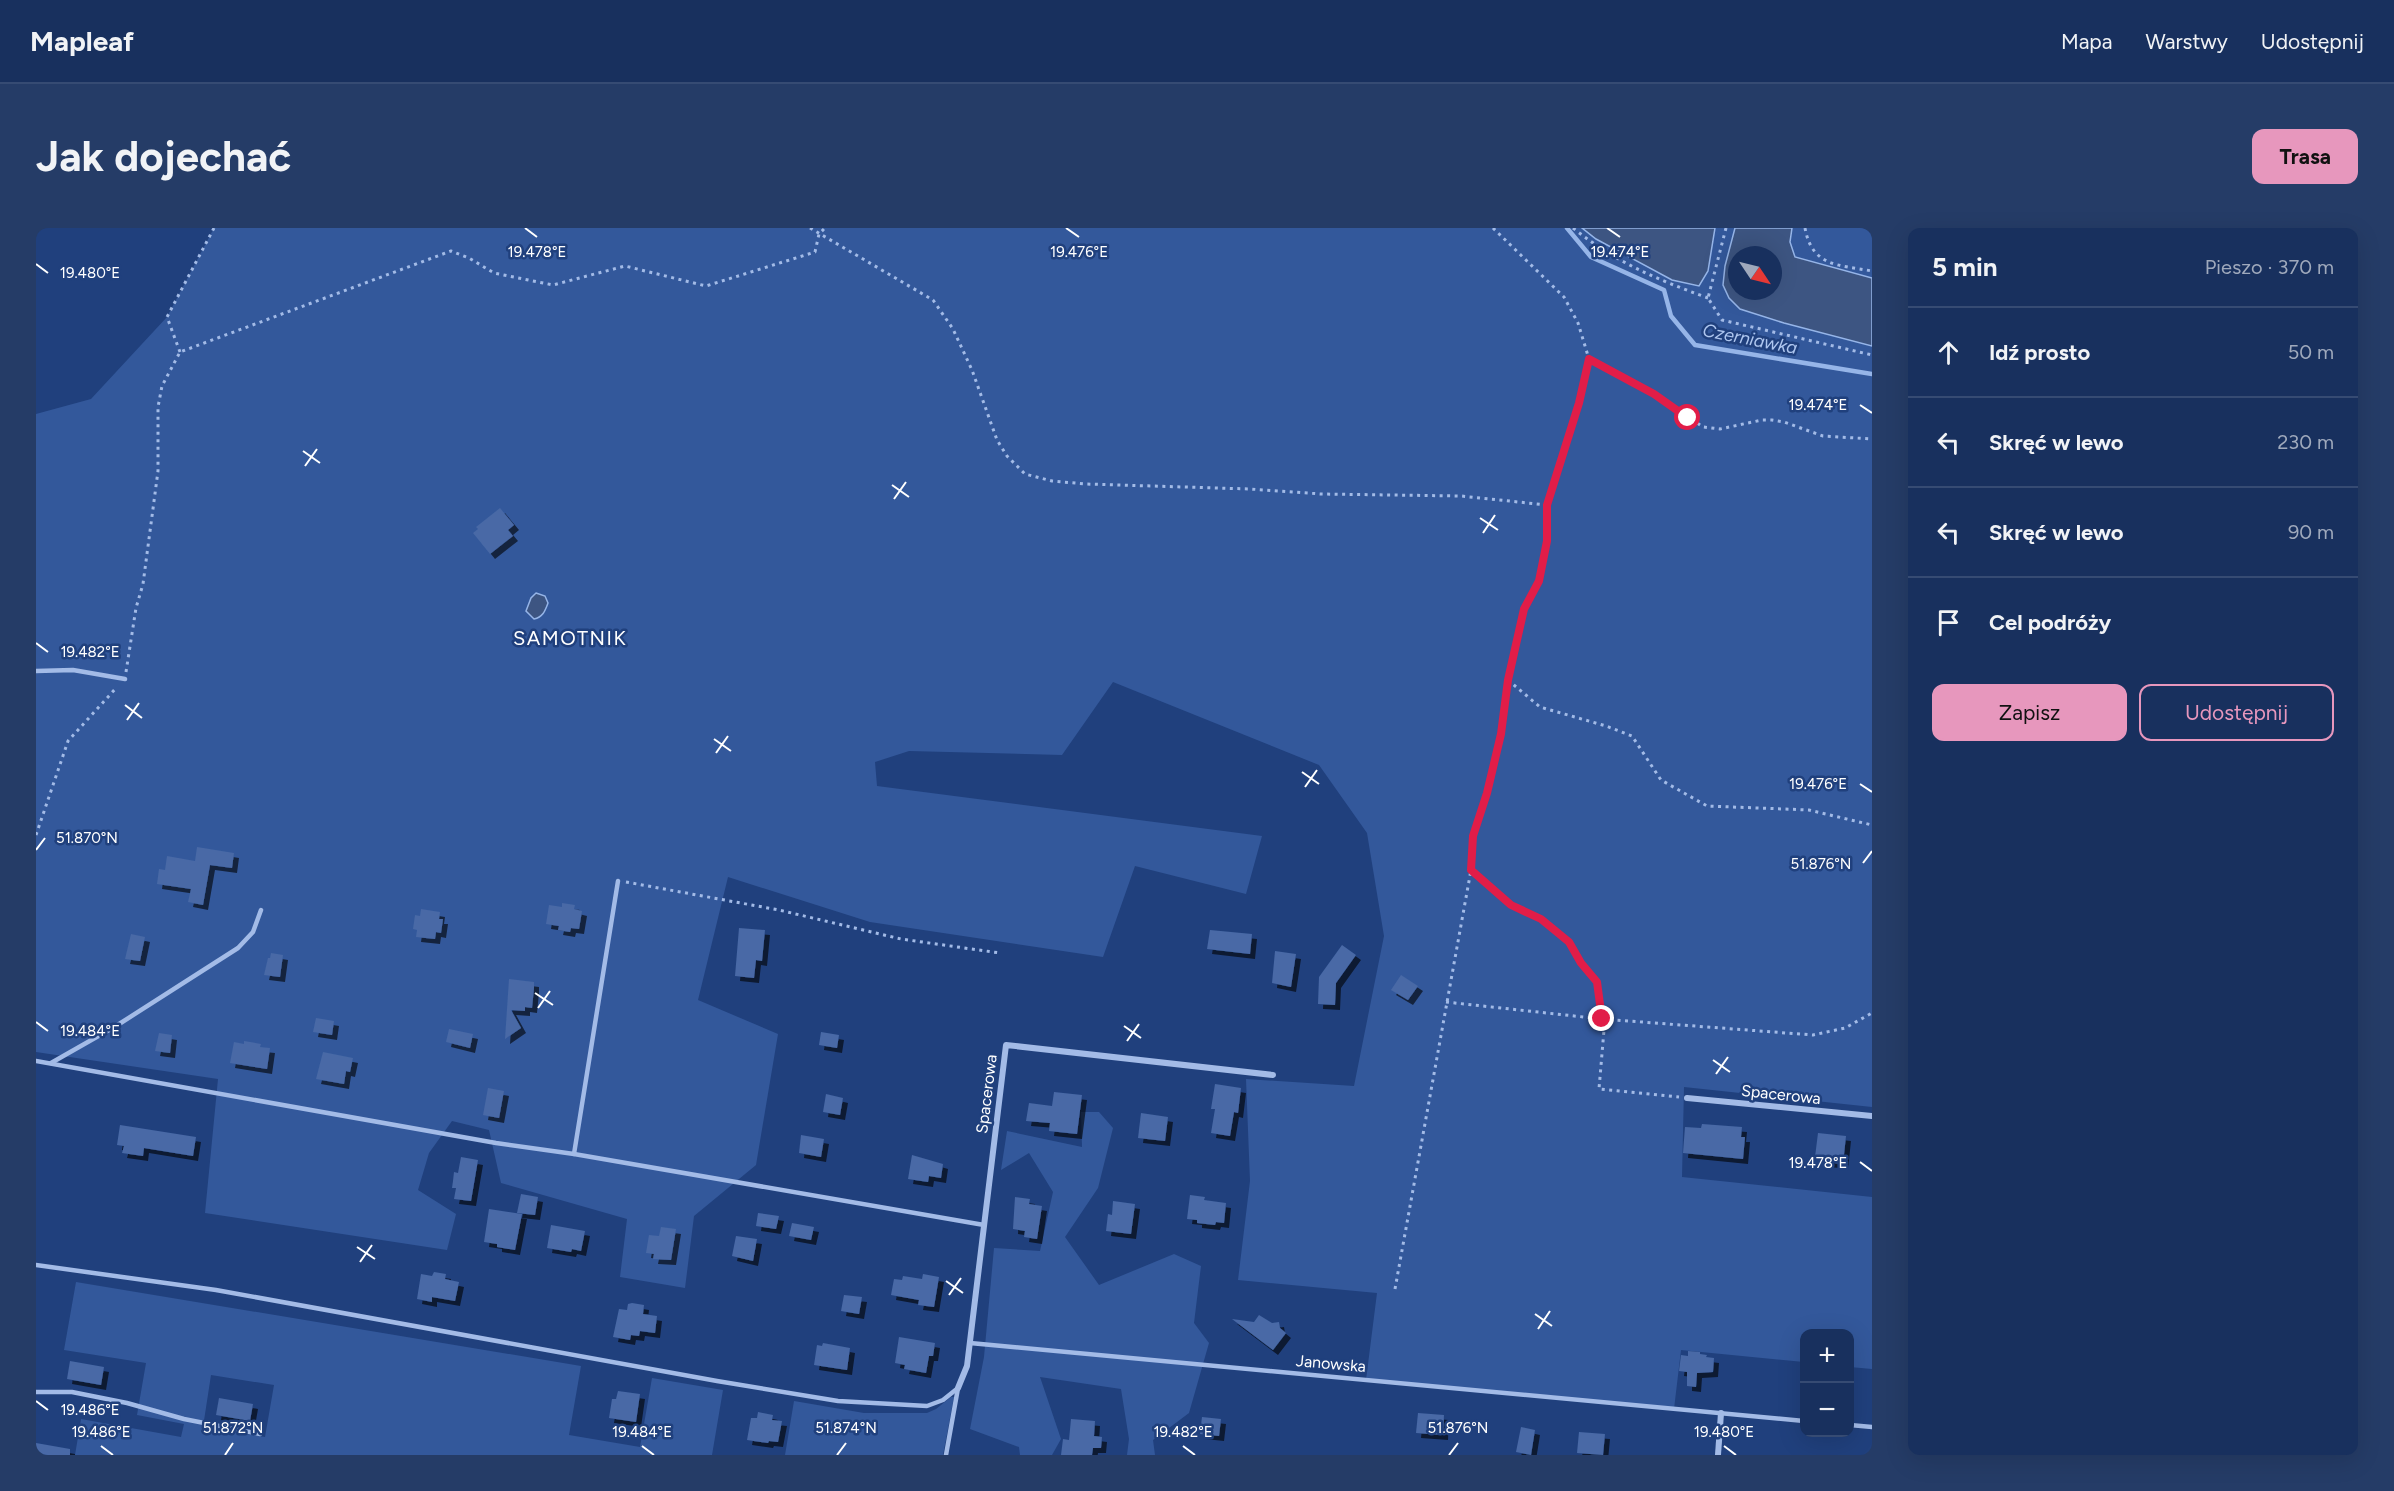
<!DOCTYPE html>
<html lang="pl">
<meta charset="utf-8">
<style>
:root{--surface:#18305e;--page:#253c67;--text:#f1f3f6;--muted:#9fa9bc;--line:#364b73;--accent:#e797bd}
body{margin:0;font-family:Figtree,sans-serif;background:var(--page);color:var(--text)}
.controls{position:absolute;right:18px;bottom:18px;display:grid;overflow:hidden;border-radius:12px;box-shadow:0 6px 24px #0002}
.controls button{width:54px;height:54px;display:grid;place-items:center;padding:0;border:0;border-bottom:2px solid var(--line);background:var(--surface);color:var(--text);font:30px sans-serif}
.compass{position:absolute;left:1692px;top:18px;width:54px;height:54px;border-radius:50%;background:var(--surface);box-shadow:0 6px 24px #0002;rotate:125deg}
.stop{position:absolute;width:18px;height:18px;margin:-14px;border:4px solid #e11d48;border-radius:50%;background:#fff}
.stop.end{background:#e11d48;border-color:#fff;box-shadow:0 2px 6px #0008}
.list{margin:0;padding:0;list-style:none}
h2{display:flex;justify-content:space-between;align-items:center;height:78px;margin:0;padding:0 24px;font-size:26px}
h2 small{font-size:20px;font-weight:400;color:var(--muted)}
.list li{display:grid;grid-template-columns:39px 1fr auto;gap:18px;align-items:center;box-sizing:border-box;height:90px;padding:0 24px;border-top:2px solid var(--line)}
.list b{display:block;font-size:22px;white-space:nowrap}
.list em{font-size:20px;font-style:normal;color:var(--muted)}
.actions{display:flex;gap:12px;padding:18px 24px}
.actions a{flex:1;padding:14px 0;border:2px solid var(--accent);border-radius:12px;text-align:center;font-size:21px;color:var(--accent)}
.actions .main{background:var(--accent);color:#111}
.icon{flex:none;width:33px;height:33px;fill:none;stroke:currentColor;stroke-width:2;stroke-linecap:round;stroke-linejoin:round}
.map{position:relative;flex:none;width:1836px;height:1227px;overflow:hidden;border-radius:12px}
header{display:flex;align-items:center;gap:36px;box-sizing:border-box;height:84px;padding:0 30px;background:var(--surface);border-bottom:2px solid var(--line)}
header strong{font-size:28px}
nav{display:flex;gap:33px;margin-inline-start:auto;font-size:21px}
.intro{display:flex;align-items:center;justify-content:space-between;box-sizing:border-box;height:144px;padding:0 36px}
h1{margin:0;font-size:42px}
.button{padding:15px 27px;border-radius:12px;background:var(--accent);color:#111;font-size:21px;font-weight:700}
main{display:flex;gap:36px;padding:0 36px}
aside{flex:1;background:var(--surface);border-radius:12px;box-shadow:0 6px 24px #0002}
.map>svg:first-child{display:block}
.green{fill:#33589b;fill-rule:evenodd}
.water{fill:#3d5582;stroke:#96b5e8;stroke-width:1.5;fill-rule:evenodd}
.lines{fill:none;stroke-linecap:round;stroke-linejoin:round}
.stream{stroke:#96b5e8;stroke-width:4.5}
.building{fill:#4869a6;filter:url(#shadow)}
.path{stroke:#a3bbe7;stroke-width:3;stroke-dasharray:3 4.5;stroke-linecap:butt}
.lane{stroke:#a3bbe7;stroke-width:4.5}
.street{stroke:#a3bbe7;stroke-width:6}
.route{stroke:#e11d48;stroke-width:8}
.ticks{fill:none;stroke:#fff;stroke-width:2}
.labels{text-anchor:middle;stroke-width:5;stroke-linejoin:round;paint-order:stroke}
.street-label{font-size:16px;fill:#fff;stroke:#20407d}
.water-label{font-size:18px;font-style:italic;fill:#aec6ef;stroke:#20407d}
.quarter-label{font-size:20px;letter-spacing:1.5px;fill:#fff;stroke:#20407d}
.ticks-label{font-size:15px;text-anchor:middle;fill:#fff;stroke:#20407d;stroke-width:5;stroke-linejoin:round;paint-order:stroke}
</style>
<header>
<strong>Mapleaf</strong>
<nav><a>Mapa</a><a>Warstwy</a><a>Udostępnij</a></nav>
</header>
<div class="intro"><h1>Jak dojechać</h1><a class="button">Trasa</a></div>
<main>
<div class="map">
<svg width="1836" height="1227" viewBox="0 0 1836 1227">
<defs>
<filter id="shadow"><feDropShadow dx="5" dy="5" stdDeviation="0" flood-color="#0009"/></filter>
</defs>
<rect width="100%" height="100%" fill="#20407d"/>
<!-- green -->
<g class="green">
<path d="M178,0H1836V879L1648,859L1646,949L1836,969V1141L1814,1139V1106H1768V1134L1645,1122L1638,1181L1330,1152L1341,1065L1202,1052L1214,953L1210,851L1318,858L1348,708L1331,605L1283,537L1077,454L1026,527L873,523L839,534L841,558L1226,608L1210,666L1099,638L1067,729L834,694L692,649L662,772L742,806L720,937L658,988L649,1060L584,1049L591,991L465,955L453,902L416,893L393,925L382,962L420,986L411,1022L169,985L182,851L0,824V186L55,171L131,89ZM1701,27H1737V63H1701Z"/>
<polygon points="1045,884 1063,884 1077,900 1062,960 1029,1009 1063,1057 1138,1026 1165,1038 1158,1095 1173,1115 1153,1185 1117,1212 1119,1227 1091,1227 1093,1211 1085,1161 1004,1149 1025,1211 1016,1227 984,1227 983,1219 934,1201 948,1129 958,1020 1004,1023 1017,964 993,925 965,942 971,903 1046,919"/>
<path d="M40,1054L545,1138L533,1207L604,1219L616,1150L687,1162L676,1227H39L45,1191L145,1209L148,1196L101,1187L110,1135L28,1122ZM175,1147L238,1157L229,1209L167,1199Z"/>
<polygon points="915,1169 918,1169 907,1227 749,1227 758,1173 828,1185 891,1185 900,1181"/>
</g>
<!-- water -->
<g class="water">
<polygon points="1546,0 1679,0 1672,43 1663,58 1636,52 1560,11"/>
<path d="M1699,0H1756L1754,14L1759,29L1836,50V118L1748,95L1704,81L1693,70L1687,57L1689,38ZM1701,27H1737V63H1701Z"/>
<path d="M500,365L509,368L512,375C509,383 507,389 498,391L490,383L495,370Z"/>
</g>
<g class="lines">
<!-- stream -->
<polyline class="stream" points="1531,0 1555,29 1628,62 1635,88 1659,117 1836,146"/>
</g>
<!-- building -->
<g class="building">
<polygon points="464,280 478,297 472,302 477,308 454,326 437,305 442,301 440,299"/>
<polygon points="161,619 198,625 196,640 174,637 167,677 152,674 155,661 121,656 123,641 129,642 131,628 159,633"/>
<polygon points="526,675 539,677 538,681 546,683 543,701 535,700 534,704 522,702 523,698 510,696 513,677 526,679"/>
<polygon points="385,681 404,684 403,691 407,691 405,705 400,704 399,711 380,709 381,702 377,701 379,687 384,688"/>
<polygon points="703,700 729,702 726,733 720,732 718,750 699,748"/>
<polygon points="1174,702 1216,706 1214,726 1171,721"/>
<polygon points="95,706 109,709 104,733 89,731"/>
<polygon points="1306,717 1320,727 1300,755 1299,777 1282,776 1283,749"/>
<polygon points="1239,723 1260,726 1255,759 1236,755"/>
<polygon points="235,725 247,727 244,749 228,747 232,730 234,730"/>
<polygon points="1365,747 1382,758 1372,772 1355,762"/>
<polygon points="473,751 498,754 498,760 496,780 489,779 489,783 475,782 485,800 469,811"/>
<polygon points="280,790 298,793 296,807 277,804"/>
<polygon points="413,801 437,806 434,820 410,814"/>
<polygon points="785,804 803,807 801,820 783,817"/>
<polygon points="123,805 136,807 134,825 119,823"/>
<polygon points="208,813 225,816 224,819 234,820 231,841 194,835 198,814 208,816"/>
<polygon points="287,824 317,830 314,844 310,843 308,856 280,851"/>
<polygon points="1179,856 1205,860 1202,885 1198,884 1194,908 1175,905 1179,881 1175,881"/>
<polygon points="452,860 468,863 463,890 447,887"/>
<polygon points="1018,864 1046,867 1041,906 1013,903 1014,895 990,893 993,875 1016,878"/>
<polygon points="790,866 807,870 804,887 787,884"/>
<polygon points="1105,885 1132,889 1129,913 1102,910"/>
<polygon points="1666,896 1706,899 1705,909 1709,909 1707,931 1647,925 1649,899 1665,900"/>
<polygon points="84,897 160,909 157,928 108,920 107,928 86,925 88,918 81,917"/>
<polygon points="1782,905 1810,908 1807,936 1789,934 1790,931 1779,929"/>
<polygon points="765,907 788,911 785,929 763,925"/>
<polygon points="876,927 907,936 905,950 893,948 892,954 872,951"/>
<polygon points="425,929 442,932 435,973 418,971 420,960 416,960 417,953 418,944 422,945"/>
<polygon points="485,966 502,969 499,987 481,985"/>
<polygon points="1154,967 1169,969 1168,972 1190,975 1188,995 1180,994 1179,997 1161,995 1161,992 1151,991"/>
<polygon points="979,969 994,971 993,976 1006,978 1001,1011 988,1009 989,1003 977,1001"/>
<polygon points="1077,973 1099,976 1095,1006 1070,1003 1072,986 1076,987"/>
<polygon points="453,981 486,986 479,1022 461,1019 461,1016 448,1014"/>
<polygon points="722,985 743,988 740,1001 720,998"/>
<polygon points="756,995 778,999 775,1012 753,1008"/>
<polygon points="515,997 549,1003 545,1023 536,1021 535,1024 511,1020"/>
<polygon points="625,999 640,1001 635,1032 617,1031 618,1026 610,1025 613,1007 623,1008"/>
<polygon points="700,1008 721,1011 717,1033 696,1028"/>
<polygon points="398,1044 410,1046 409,1051 423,1054 419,1073 396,1069 396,1074 381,1071 385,1046 396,1048"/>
<polygon points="887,1046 903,1049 898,1079 882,1077 883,1072 855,1067 858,1051 866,1052 867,1048 886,1051"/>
<polygon points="808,1067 826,1069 823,1086 805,1083"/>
<polygon points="596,1075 608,1077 607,1086 621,1088 619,1105 604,1103 603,1108 595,1107 594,1112 577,1109 583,1081 591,1082 592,1076"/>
<polygon points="1223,1087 1236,1095 1243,1094 1244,1100 1250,1105 1237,1122 1196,1091 1218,1094"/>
<polygon points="863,1109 899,1115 897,1128 893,1128 890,1145 868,1141 869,1137 859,1135"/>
<polygon points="787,1115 814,1120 811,1142 778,1137 781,1117 786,1118"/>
<polygon points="1652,1123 1664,1124 1664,1126 1671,1127 1670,1129 1678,1130 1677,1144 1661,1145 1660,1159 1651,1158 1651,1144 1643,1143 1645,1127 1652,1128"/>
<polygon points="34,1133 68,1139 65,1157 31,1151"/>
<polygon points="582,1163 604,1166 600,1194 573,1190 576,1171 580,1171"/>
<polygon points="183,1170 217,1176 214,1193 180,1187"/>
<polygon points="722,1184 737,1187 736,1192 746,1193 742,1214 733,1213 732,1215 711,1212 715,1190 721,1190"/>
<polygon points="1382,1185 1408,1187 1407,1207 1380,1205"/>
<polygon points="1166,1189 1185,1191 1183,1208 1164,1206"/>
<polygon points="1035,1191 1059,1193 1058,1208 1066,1209 1065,1220 1057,1220 1056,1227 1025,1227 1027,1211 1033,1212"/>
<polygon points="1485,1199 1499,1202 1495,1227 1480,1224"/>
<polygon points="1543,1204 1569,1206 1567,1227 1541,1225"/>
<polygon points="0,1215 34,1221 34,1227 0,1227"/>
</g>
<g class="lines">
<!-- path -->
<g class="path">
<polyline points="774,0 897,72 917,101 936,142 961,212 971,228 989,246 1016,253 1050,256 1214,261 1285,266 1425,268 1511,277"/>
<polyline points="1457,0 1528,69 1542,95 1553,131 1618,166 1667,199 1684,201 1726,192 1736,192 1748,194 1787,208 1836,211"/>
<path d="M1537,0C1581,35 1620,51 1672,70"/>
<polyline points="1690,0 1672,70 1686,92 1836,127"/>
<path d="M1769,0C1776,39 1803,37 1836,43"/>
<polyline points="144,124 131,89 178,0"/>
<polyline points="1553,131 1543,175 1511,277 1511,313 1504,353 1488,381 1472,452 1465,506 1451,565 1437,608 1435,642 1475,677 1505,691 1533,714 1545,735 1561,754 1568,802 1563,861 1643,869"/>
<polyline points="90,444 100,380 107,356 122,243 122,179 126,158 144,124 415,23 433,30 458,45 517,57 589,38 670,58 779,24 783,6 789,0"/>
<polyline points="1472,452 1504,479 1570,498 1596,508 1625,552 1671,578 1773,582 1836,597"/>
<polyline points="0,607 32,513 81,459"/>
<polyline points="590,654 743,682 865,711 964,725"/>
<polyline points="1410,774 1566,791 1777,807 1809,800 1836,785"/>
<polyline points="1359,1061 1435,642"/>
</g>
<!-- lane -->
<g class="lane">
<polyline points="0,443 37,442 89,451"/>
<polyline points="0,833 460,915 538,926 948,997"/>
<polyline points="15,835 80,798 202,720 217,704 225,682"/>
<polyline points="538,926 582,653"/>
<polyline points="0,1037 180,1062 681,1153 802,1173 891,1178 907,1172 922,1160"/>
<polyline points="934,1115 1768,1193"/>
<polyline points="0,1164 36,1164 91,1175 148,1191 224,1206"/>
<polyline points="1814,1197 1836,1199"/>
<polyline points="910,1227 922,1160"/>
</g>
<!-- street -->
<g class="street">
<polyline points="1651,870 1836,888"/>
<polyline points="922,1160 931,1138 970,817 1237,847"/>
<polyline points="1682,1227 1685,1185"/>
</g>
</g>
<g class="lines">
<!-- route -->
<polyline class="route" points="1566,791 1561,754 1545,735 1533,714 1505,691 1475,677 1435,642 1437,608 1451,565 1465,506 1472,452 1488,381 1503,353 1511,313 1511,277 1543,175 1553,131 1618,166 1652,190"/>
</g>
<!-- ticks -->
<path class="ticks" d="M489,0L501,9M1030,0L1043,9M1571,0L1584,9M0,36L12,45M1824,177L1836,185M267,223L284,235M269,238L281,221M856,257L873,269M858,271L870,254M1444,290L1462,302M1447,305L1459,287M0,415L12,424M89,477L106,490M91,492L103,475M678,511L695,523M680,525L692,508M1266,544L1283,556M1824,556L1836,564M1269,559L1281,542M0,622L9,610M1827,635L1836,623M499,765L517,777M502,780L514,763M0,794L12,803M1088,798L1105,810M1091,813L1103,796M1677,832L1694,844M1680,846L1692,829M1824,934L1836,943M321,1019L339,1031M324,1034L336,1017M910,1053L927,1065M913,1067L925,1050M1499,1086L1516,1098M1502,1101L1514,1083M0,1173L12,1182M65,1218L77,1227M606,1218L618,1227M1147,1218L1159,1227M1688,1218L1700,1227M189,1227L197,1215M801,1227L810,1215M1413,1227L1422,1215"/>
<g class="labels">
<!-- street labels -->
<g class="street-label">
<text transform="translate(950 866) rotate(-83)" y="6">Spacerowa</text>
<text transform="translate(1745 866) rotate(6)" y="6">Spacerowa</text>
<text transform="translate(1295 1135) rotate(5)" y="6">Janowska</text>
</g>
<!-- water labels -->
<g class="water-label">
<text transform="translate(1714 111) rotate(11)" y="6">Czerniawka</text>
</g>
<!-- quarter labels -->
<g class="quarter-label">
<text x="534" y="417">SAMOTNIK</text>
</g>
</g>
<g class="ticks-label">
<text x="501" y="29">19.478°E</text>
<text x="1043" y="29">19.476°E</text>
<text x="1584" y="29">19.474°E</text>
<text x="54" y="50">19.480°E</text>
<text x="1782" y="182">19.474°E</text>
<text x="54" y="429">19.482°E</text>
<text x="1782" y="561">19.476°E</text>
<text x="51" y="615">51.870°N</text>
<text x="1785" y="641">51.876°N</text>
<text x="54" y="808">19.484°E</text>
<text x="1782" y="940">19.478°E</text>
<text x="54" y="1187">19.486°E</text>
<text x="197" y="1205">51.872°N</text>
<text x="810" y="1205">51.874°N</text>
<text x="1422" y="1205">51.876°N</text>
<text x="65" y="1209">19.486°E</text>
<text x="606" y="1209">19.484°E</text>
<text x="1147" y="1209">19.482°E</text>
<text x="1688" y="1209">19.480°E</text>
</g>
</svg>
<div class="controls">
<button>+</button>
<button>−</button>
</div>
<svg class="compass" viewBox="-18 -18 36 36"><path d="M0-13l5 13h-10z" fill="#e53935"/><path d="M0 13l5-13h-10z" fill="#9fa9bc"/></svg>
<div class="stop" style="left:1652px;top:190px"></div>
<div class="stop end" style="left:1566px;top:791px"></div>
</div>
<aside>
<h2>5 min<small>Pieszo · 370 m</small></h2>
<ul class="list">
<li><svg class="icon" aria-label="ahead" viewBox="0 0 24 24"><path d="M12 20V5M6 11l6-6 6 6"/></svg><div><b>Idź prosto</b></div><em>50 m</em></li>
<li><svg class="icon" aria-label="left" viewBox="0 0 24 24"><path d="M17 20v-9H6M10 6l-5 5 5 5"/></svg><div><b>Skręć w lewo</b></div><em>230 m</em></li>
<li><svg class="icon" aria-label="left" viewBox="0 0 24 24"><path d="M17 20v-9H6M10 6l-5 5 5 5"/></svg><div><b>Skręć w lewo</b></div><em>90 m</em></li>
<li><svg class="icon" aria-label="arrive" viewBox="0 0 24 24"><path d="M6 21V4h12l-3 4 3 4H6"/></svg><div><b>Cel podróży</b></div></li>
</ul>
<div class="actions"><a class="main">Zapisz</a><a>Udostępnij</a></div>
</aside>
</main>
